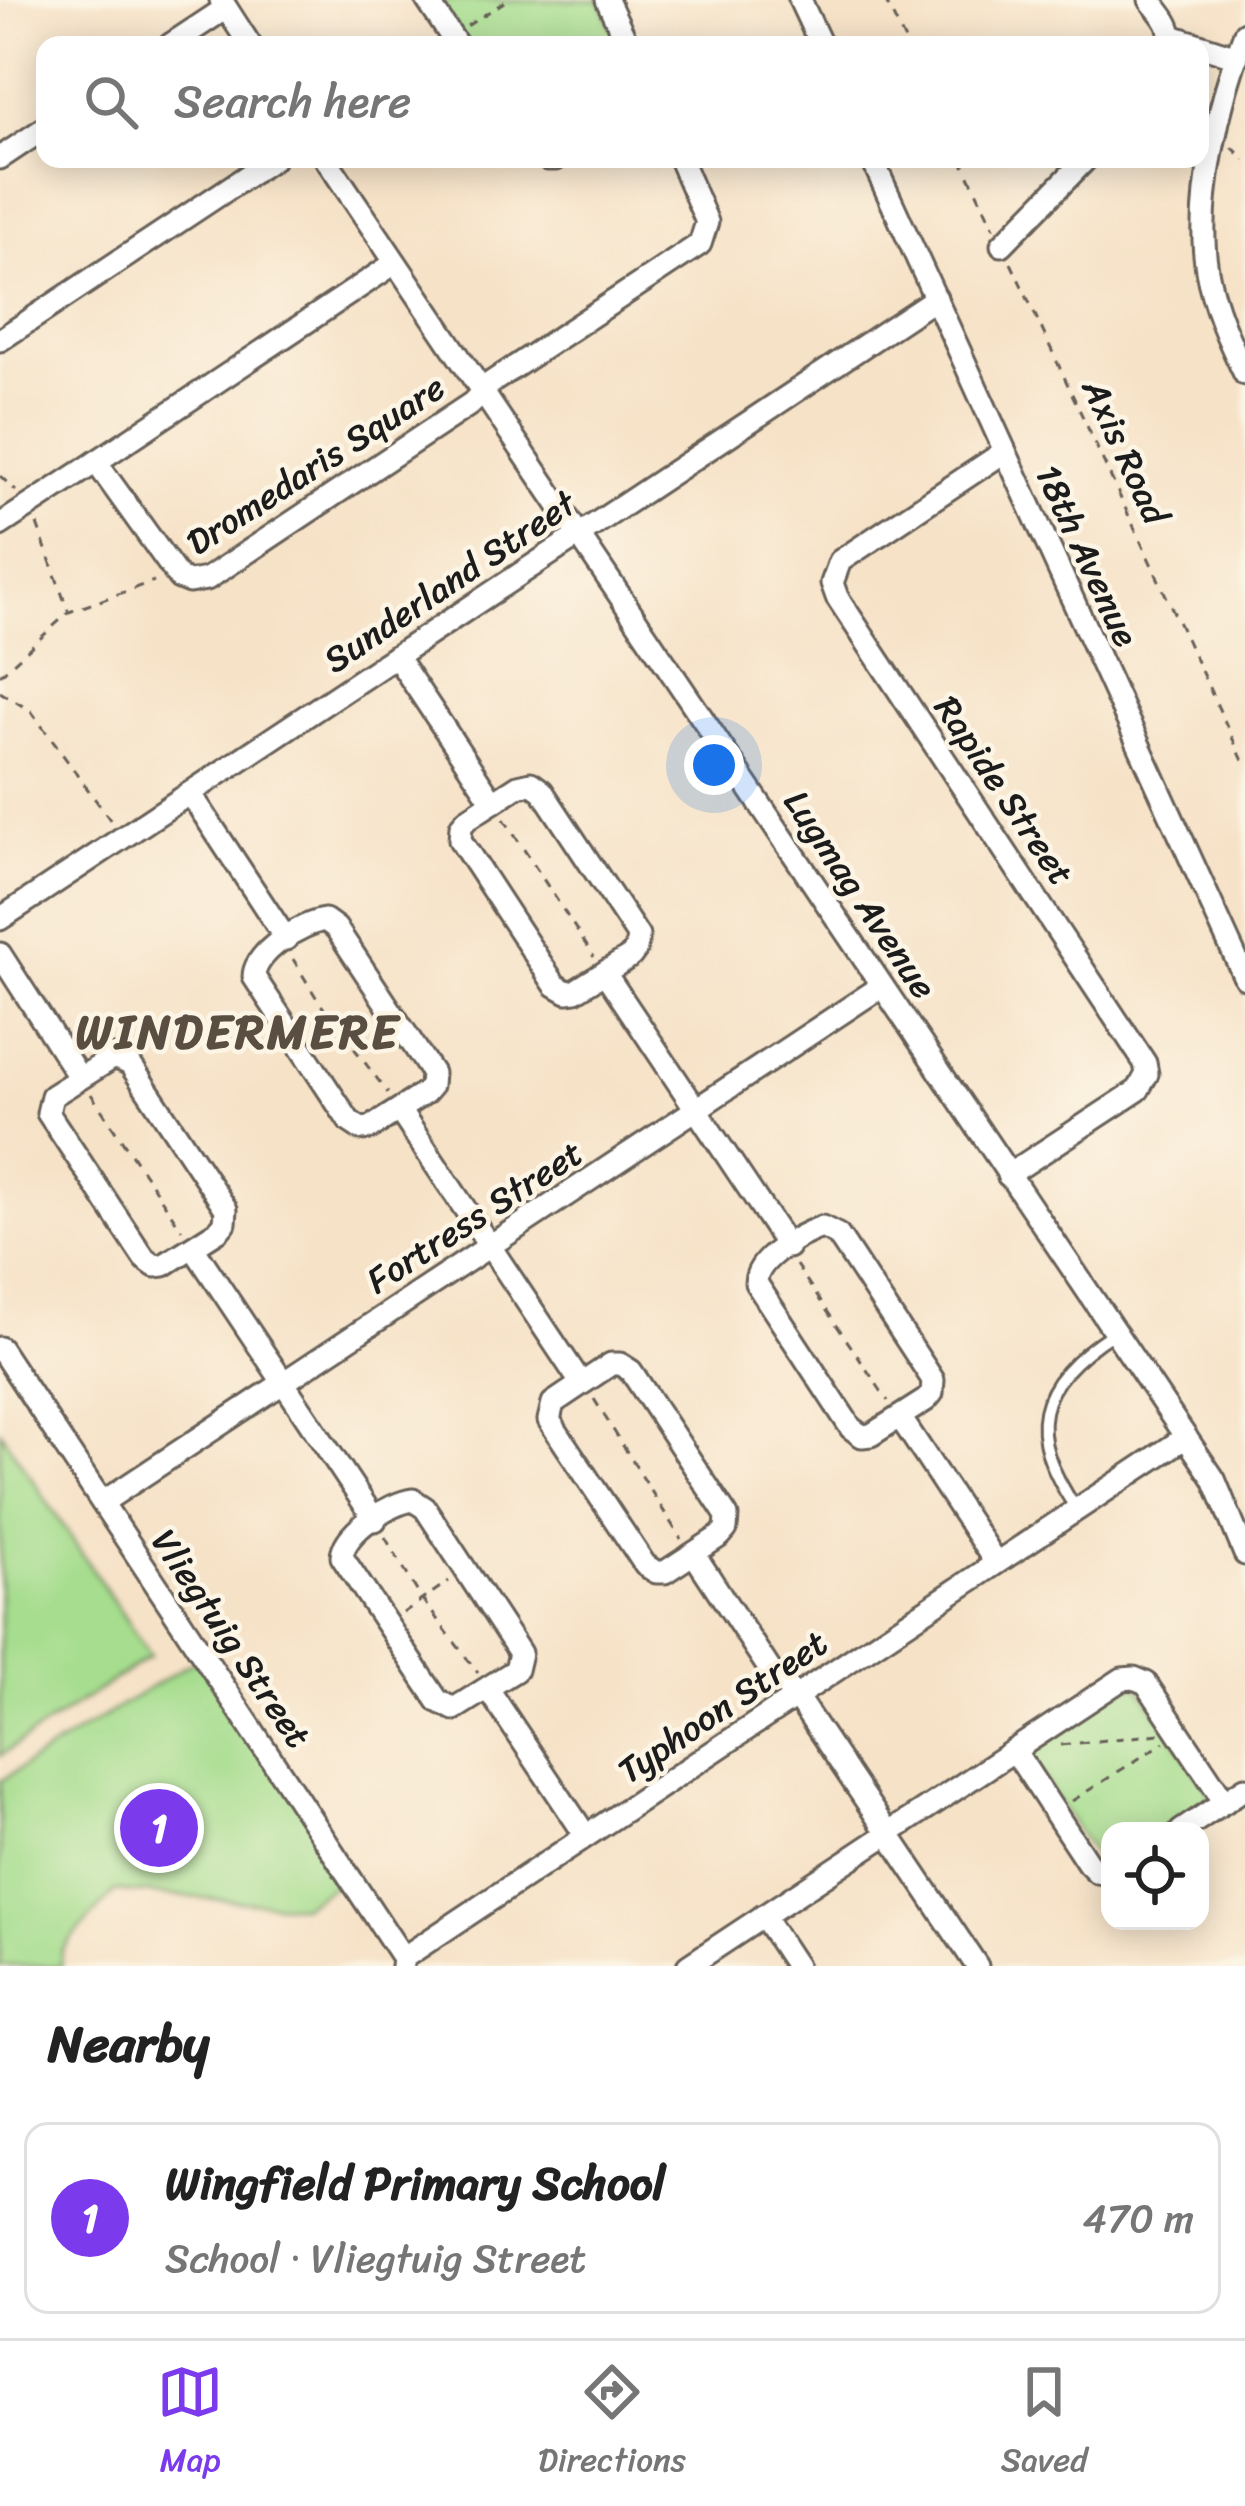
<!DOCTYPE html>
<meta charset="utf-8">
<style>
:root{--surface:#fff;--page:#f2f2f2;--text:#222;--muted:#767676;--line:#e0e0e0;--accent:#7c3aed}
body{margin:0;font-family:Sriracha,sans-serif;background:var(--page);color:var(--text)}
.controls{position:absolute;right:36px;bottom:36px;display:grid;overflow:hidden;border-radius:24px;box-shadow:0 6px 30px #0003}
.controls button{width:108px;height:108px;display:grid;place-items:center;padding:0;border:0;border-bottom:3px solid var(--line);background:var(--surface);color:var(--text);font:60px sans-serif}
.you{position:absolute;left:714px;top:765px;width:42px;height:42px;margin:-30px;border:9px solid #fff;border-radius:50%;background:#1a73e8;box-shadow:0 0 0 18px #1a73e833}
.badge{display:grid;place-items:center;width:78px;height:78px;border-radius:50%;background:var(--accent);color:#fff;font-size:39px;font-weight:700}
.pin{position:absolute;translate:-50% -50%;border:6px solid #fff;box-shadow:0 3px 12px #0006}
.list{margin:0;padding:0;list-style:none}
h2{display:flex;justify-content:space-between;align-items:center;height:156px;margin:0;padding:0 48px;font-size:51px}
h2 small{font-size:39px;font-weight:400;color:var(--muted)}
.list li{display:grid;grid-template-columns:78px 1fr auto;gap:36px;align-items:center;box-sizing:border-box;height:192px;margin:0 24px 24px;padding:0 24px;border:3px solid var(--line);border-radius:24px}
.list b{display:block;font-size:45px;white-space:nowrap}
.list p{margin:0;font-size:39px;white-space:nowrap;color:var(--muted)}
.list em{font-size:39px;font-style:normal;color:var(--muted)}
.icon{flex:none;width:66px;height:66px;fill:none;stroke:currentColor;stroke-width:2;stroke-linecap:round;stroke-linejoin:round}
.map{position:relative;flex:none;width:1245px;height:1966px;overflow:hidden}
.search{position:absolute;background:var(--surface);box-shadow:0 6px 30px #0003;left:36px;right:36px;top:36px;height:132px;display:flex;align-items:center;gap:30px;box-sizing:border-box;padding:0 42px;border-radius:24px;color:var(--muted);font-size:45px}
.sheet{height:372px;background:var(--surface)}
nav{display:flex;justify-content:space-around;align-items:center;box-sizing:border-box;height:168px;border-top:3px solid var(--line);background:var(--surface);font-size:33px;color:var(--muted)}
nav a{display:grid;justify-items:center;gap:6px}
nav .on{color:var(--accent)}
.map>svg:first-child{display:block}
.green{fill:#a6dd8e;stroke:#617c55;stroke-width:3}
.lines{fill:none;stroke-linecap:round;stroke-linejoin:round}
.service-casing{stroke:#686158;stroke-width:16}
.minor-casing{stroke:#686158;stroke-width:27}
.path{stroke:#686158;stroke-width:3;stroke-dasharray:9 9;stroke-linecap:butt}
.service{stroke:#fff;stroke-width:10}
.minor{stroke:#fff;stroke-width:21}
.labels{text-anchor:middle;stroke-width:9;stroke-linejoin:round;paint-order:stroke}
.street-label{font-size:36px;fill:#1c1c1c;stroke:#fcf5e5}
.district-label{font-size:48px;font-weight:bold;letter-spacing:3px;fill:#594e41;stroke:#fcf5e5}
</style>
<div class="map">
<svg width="1245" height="1966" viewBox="0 0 1245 1966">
<rect width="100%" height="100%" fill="#fcf5e5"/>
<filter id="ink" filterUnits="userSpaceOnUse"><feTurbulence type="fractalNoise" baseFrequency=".00833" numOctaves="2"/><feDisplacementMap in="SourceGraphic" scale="24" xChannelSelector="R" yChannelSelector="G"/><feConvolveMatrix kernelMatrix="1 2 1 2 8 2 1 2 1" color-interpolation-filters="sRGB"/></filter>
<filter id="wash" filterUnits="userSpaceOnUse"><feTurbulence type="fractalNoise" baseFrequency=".004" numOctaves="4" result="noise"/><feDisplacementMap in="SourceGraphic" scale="48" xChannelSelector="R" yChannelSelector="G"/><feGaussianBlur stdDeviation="2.7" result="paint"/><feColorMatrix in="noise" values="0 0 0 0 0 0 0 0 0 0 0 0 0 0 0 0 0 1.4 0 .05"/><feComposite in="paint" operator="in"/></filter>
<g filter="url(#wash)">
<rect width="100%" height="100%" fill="#f6e2c7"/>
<!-- green -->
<g class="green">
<polygon points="434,0 600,0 620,45 464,45"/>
<polygon points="0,1431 150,1656 0,1756"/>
<polygon points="203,1655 350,1875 301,1906 115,1891 62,1950 61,1966 0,1966 0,1781"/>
<path d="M1121,1686H1139L1211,1794C1197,1836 1145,1831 1110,1831V1867L1100,1865L1028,1755L1030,1749Z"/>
</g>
</g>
<g filter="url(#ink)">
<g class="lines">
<defs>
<path id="service" d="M1077,1510C1023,1431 1034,1385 1113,1333"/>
<g id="minor">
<polyline points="221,0 250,45"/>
<polyline points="427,0 457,45"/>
<polyline points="607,0 628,45"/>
<polyline points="800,0 821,45"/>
<path d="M1150,0C1160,13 1175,27 1170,44"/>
<path d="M1245,33C1220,96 1195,202 1207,270C1213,306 1229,341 1245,374"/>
<polyline points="1172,36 1237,57"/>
<polyline points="170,45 226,8"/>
<polyline points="0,158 45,128"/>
<polyline points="326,159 1214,1479 1245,1554"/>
<polyline points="548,159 556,159"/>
<polyline points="872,159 1245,978"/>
<polyline points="1002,245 1086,159"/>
<polyline points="395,263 96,462 179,578 189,582 207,579 472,403 492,382 700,244 707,222 680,159"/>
<polyline points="0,340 273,159"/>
<polyline points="1004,452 840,561 832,583 837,597 1145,1063 1147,1074 1138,1090 1008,1175"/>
<polyline points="0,525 96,462"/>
<polyline points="396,656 493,802"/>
<polygon points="531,783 542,791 638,936 636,949 631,956 575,991 567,992 555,985 460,840 461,826 467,819 518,786"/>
<polyline points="190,793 286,939"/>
<polyline points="0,919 936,298"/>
<path d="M325,920L336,928L432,1073L431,1086L425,1093L370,1128L361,1129L349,1121L254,977C254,952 302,923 325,920Z"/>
<polyline points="0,954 79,1077"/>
<polyline points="605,973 788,1247"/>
<polygon points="114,1057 130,1064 226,1209 225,1223 219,1230 164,1265 155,1266 144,1258 48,1113 52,1096"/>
<polyline points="399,1110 581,1383"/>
<path d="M822,1227L838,1235L933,1380L932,1393L926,1400L871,1435L862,1436L851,1428L756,1283C756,1258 800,1235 822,1227Z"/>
<polyline points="193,1247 375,1520"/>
<polyline points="0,1348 403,1958 402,1966"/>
<polygon points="611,1364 620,1364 631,1371 727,1516 726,1529 720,1536 665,1572 656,1572 645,1565 549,1420 553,1403"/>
<polyline points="900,1417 996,1563"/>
<path d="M413,1500L425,1508L520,1653L516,1670L454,1709L438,1701L342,1557C343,1532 390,1503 413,1500Z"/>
<polyline points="103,1502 882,986"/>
<polyline points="694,1554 772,1673 796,1696 977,1966"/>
<polyline points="488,1689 586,1836"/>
<polyline points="1014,1750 1088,1863 1097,1872 1110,1874"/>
<polyline points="1181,1831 1245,1788"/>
<polyline points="763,1916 796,1966"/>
<polyline points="403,1958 1186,1437"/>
<polyline points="688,1966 1122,1679 1134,1678 1146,1683 1225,1802"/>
</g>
</defs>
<!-- service casing -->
<use href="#service" class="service-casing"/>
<!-- minor casing -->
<use href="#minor" class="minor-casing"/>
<!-- path -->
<g class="path">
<polyline points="885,0 907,45"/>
<polyline points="467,26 507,0"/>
<polyline points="1232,147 1245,160"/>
<polyline points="961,159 994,228"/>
<polyline points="1011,263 1245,765"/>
<polyline points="0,476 16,491"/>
<polyline points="37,524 68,611"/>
<polyline points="0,675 69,612 154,581"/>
<polyline points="0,692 31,711 111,821"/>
<polyline points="504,819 594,957"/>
<polyline points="293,959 319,1002 388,1093"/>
<polyline points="91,1094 182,1230"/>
<polyline points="796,1265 888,1401"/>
<polyline points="594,1399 681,1539"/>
<polyline points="385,1537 421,1598 478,1673"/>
<polyline points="403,1613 449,1581"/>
<polyline points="1061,1745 1159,1734"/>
<polyline points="1072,1801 1165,1742"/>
</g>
<!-- service -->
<use href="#service" class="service"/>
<!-- minor -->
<use href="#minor" class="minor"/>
</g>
</g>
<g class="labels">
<!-- street labels -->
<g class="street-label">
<text transform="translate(1126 451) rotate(65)" y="13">Axis Road</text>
<text transform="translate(315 464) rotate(-33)" y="13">Dromedaris Square</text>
<text transform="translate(1088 555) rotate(65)" y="13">18th Avenue</text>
<text transform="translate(449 581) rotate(-34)" y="13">Sunderland Street</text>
<text transform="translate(1005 790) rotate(56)" y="13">Rapide Street</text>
<text transform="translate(861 894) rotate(56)" y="13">Lugmag Avenue</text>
<text transform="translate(474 1216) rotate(-33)" y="13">Fortress Street</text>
<text transform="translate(232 1638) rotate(56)" y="13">Vliegtuig Street</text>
<text transform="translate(722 1706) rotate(-34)" y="13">Typhoon Street</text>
</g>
<!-- district labels -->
<g class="district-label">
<text x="238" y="1048">WINDERMERE</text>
</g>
</g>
</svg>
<div class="controls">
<button><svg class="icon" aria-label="locate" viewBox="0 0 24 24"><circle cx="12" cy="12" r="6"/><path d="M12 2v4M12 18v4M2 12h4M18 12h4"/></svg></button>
</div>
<div class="you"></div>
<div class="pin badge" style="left:159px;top:1828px">1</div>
<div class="search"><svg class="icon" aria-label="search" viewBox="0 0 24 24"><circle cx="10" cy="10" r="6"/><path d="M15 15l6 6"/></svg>Search here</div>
</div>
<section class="sheet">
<h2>Nearby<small></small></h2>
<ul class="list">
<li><span class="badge">1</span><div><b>Wingfield Primary School</b><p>School · Vliegtuig Street</p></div><em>470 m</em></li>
</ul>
</section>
<nav>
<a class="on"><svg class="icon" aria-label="map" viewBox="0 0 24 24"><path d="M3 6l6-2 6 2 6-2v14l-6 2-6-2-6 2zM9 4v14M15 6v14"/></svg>Map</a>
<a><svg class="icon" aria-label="directions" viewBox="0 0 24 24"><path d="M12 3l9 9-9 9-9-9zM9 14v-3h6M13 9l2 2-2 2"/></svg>Directions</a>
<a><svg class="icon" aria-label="saved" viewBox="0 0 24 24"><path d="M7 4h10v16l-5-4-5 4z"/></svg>Saved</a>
</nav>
